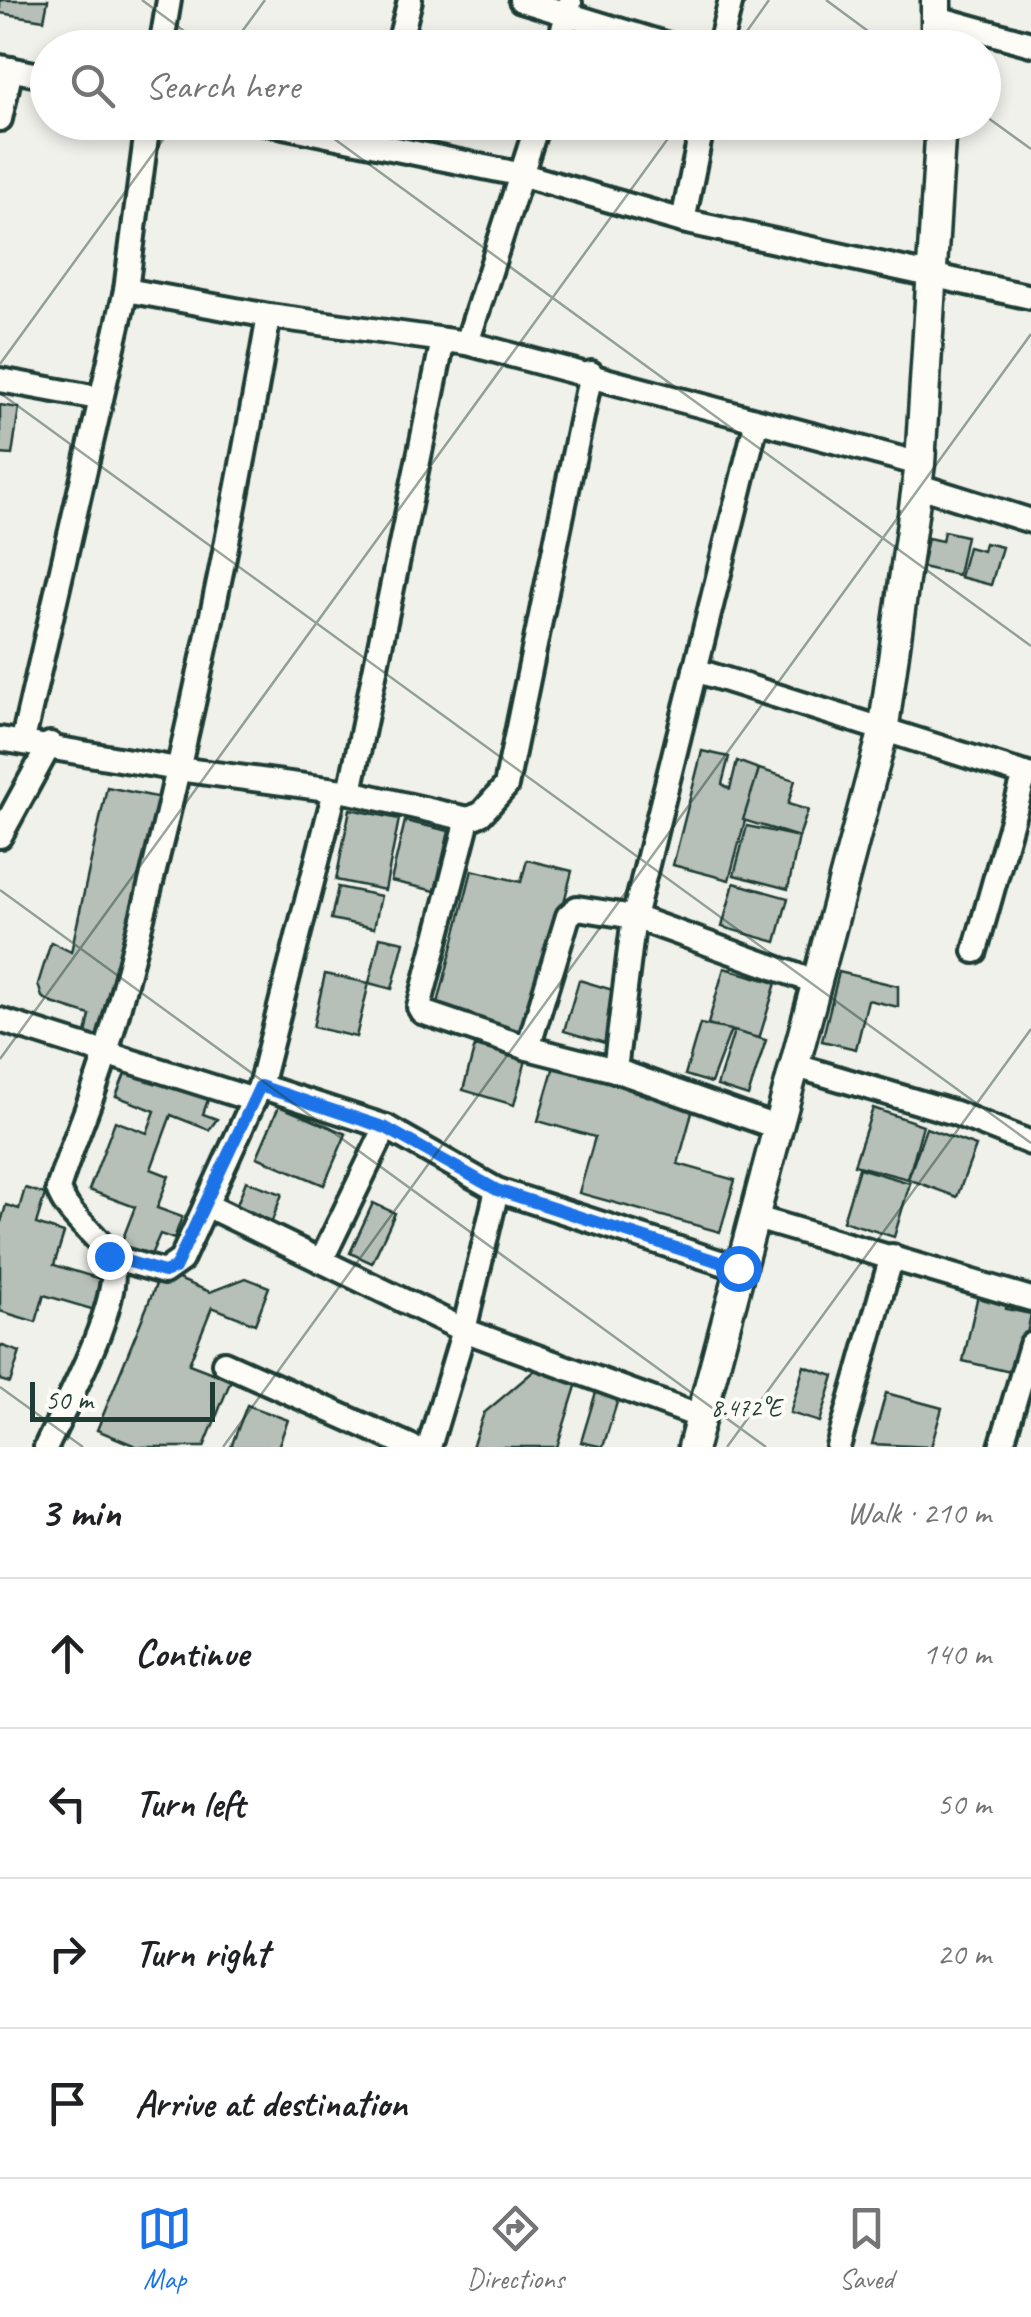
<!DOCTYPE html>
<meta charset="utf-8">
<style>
:root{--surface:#fff;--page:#f6f6f6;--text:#202124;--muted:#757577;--line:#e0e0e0;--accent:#1a73e8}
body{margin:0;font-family:Caveat,sans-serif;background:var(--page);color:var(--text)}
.scale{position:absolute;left:30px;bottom:25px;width:185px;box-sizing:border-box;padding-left:10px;border:5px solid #1f3d34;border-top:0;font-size:28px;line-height:35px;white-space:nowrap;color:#1f3d34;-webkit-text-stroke:8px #fdfcf7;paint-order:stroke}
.stop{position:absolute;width:30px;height:30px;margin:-22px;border:8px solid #1a73e8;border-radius:50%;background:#fff}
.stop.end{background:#1a73e8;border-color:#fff;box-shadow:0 2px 10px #0008}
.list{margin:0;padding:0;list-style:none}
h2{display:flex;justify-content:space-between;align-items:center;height:130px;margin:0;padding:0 40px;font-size:42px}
h2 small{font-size:32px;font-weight:400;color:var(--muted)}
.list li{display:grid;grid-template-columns:65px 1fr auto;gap:30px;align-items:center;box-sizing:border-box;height:150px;padding:0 40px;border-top:2px solid var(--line)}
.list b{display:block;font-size:38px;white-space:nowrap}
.list em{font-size:32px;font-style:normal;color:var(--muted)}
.icon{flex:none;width:55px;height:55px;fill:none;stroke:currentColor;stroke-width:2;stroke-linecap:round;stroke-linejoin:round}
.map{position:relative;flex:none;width:1031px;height:1447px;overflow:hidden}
.search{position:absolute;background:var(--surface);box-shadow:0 5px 15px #0003;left:30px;right:30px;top:30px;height:110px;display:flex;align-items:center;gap:25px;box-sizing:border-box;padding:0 35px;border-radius:55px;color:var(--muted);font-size:38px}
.sheet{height:730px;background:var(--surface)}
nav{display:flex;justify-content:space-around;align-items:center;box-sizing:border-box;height:140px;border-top:2px solid var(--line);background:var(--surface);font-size:28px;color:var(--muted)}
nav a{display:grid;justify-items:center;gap:5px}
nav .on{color:var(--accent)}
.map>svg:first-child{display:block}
.building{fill:#b6bfb8;stroke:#1f3d34;stroke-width:2.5}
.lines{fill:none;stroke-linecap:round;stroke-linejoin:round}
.minor-casing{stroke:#1f3d34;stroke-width:30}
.tertiary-casing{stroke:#1f3d34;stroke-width:35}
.minor{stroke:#fdfcf7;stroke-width:22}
.tertiary{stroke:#fdfcf7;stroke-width:28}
.route{stroke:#1a73e8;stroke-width:12}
.ticks{fill:none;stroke:#1f3d34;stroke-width:2.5;stroke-opacity:0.45}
.ticks-label{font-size:25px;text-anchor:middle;fill:#1f3d34;stroke:#fdfcf7;stroke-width:8;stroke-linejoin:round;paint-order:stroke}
</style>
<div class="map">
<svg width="1031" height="1447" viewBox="0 0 1031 1447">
<rect width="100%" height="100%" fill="#f0f1eb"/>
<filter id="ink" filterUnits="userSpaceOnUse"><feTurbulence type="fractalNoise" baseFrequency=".01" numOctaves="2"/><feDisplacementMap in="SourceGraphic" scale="20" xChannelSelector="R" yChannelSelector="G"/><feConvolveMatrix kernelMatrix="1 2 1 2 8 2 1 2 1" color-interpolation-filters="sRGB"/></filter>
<g filter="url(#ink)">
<!-- building -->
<g class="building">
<polygon points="0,0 48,0 44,20 0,13"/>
<polygon points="0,405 19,408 12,455 0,454"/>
<polygon points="944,531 966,536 958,575 922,567 928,538 942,541"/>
<polygon points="985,543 1002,547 991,585 960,577 968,547 983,551"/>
<polygon points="702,751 729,757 722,784 730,789 737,761 759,769 729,880 673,865"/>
<polygon points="759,769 795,780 788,804 808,810 799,837 743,820"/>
<polygon points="107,787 171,800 108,1048 83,1048 90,1015 52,1003 42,997 38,984 51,942 71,952"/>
<polygon points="350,809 399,819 385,890 336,880"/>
<polygon points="405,821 449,831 435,891 391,881"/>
<polygon points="747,826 799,837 788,889 734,875"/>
<polygon points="527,860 572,871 529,1039 435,1015 472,870 521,882"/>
<polygon points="734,883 788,898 776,942 722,927"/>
<polygon points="338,887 381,896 374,928 331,919"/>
<polygon points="380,937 404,942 392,989 369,983"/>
<polygon points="724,968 776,983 759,1039 708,1024"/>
<polygon points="839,972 898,986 898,1007 868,1000 856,1049 822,1041"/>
<polygon points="325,974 369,983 356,1037 313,1027"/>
<polygon points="579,980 623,993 608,1044 564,1031"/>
<polygon points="700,1024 731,1030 711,1083 685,1075"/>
<polygon points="734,1031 766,1040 748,1096 717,1086"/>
<polygon points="475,1046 526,1060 514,1105 463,1090"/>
<polygon points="128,1066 209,1097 203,1114 217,1119 209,1130 171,1115 151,1169 169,1176 157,1208 182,1217 174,1239 160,1234 150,1257 120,1246 135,1207 89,1190 115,1121 147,1133 155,1111 116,1096"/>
<polygon points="554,1066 694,1105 678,1164 735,1180 720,1232 579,1193 595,1137 538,1121"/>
<polygon points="279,1106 346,1134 324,1185 257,1157"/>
<polygon points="873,1108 923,1125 908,1179 854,1165"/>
<polygon points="926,1128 976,1146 957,1197 908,1179"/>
<polygon points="859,1168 910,1183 894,1237 843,1221"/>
<polygon points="246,1181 282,1194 272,1221 236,1207"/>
<polygon points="25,1188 45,1194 36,1224 64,1233 54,1265 107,1281 98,1311 44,1295 36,1322 0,1311 0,1226 6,1205 19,1209"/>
<polygon points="373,1203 395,1213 372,1263 350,1253"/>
<polygon points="161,1272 210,1292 246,1278 269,1287 255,1324 212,1307 189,1364 231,1380 204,1447 138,1447 97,1430"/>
<polygon points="980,1286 1009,1293 1006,1309 1031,1314 1019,1374 963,1361"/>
<polygon points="0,1345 20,1352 10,1383 0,1380"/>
<polygon points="804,1366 834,1376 820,1422 790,1413"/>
<polygon points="535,1370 577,1383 557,1447 472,1447 484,1413"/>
<polygon points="596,1392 618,1399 603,1447 581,1442"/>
<polygon points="886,1393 942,1408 931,1447 872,1444"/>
<polygon points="247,1405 288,1420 278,1447 231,1447"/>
</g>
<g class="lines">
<defs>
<g id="minor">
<polyline points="521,0 678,48"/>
<polyline points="934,17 1031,44"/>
<polyline points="161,48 169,0"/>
<polyline points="398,48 410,0"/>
<polyline points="558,48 570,3"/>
<polyline points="719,48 731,0"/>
<polyline points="0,67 48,77"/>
<polyline points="0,119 11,69"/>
<polyline points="264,122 523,175 683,221 1031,297"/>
<polyline points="914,122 942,131"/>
<polyline points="683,221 703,122"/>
<polyline points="126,290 269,316 467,343 920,464"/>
<polyline points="467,343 538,122"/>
<polyline points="0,380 98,398"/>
<polyline points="916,485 1031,521"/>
<polyline points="695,670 1031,776"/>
<polyline points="0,739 178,769 350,792 468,819 419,1007 422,1012 528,1048 615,1070 776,1127"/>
<polyline points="23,740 126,290 148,122"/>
<polyline points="350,792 443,340"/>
<polyline points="468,819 481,814 506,786 591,373"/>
<polyline points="0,836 50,744"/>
<polyline points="975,951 1025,774"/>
<polyline points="0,1020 254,1100"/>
<polyline points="528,1048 568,916 577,908 634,917 815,982"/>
<polyline points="793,1065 955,1113 1031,1143"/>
<polyline points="615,1070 634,917 756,424"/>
<polyline points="260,1086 386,1127 497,1190 738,1268"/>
<polyline points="497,1190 464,1330 701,1417"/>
<polyline points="206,1205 464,1330 429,1447"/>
<polyline points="753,1217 1031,1299"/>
<polyline points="109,1256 164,1272 181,1260 260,1086 335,791"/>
<polyline points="321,1261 386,1127"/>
<polyline points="224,1363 412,1447"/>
<path d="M46,1447C63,1410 128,1293 110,1257C96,1231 68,1218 58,1189C72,1143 93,1099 106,1053C174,810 226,564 269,316"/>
<polyline points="838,1447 892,1256"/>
<polyline points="1001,1447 1031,1345"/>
</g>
<g id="tertiary">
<polyline points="936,0 936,48"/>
<polyline points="693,1447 883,733 920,464 941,122"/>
</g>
</defs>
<!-- minor casing -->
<use href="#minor" class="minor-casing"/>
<!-- tertiary casing -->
<use href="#tertiary" class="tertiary-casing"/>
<!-- minor -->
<use href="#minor" class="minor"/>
<!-- tertiary -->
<use href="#tertiary" class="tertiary"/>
</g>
</g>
<g class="lines" filter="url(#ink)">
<!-- route -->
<polyline class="route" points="109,1256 164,1272 175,1268 260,1086 386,1128 497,1190 738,1268"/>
</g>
<!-- ticks -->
<path class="ticks" d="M142,0L207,48M826,0L891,48M230,48L265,0M735,48L769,0M984,115L1031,149M311,122L1031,646M0,364L176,122M0,393L1031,1143M0,890L766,1447M0,1059L680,122M0,1387L83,1447M223,1447L1031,334M727,1447L1031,1029"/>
<g class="ticks-label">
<text x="746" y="1416">8.472°E</text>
</g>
</svg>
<div class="scale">50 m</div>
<div class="stop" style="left:738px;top:1268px"></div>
<div class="stop end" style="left:109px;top:1256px"></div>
<div class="search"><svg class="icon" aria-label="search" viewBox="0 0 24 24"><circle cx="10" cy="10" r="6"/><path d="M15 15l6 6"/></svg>Search here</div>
</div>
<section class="sheet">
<h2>3 min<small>Walk · 210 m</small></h2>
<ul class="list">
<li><svg class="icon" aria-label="ahead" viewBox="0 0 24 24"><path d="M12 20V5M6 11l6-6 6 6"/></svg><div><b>Continue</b></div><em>140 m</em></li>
<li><svg class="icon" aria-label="left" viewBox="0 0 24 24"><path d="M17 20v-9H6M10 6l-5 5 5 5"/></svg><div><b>Turn left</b></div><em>50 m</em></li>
<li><svg class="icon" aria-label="right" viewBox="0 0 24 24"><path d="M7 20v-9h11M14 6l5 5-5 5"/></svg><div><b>Turn right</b></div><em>20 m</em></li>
<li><svg class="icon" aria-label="arrive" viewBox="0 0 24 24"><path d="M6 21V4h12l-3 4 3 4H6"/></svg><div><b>Arrive at destination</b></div></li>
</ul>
</section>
<nav>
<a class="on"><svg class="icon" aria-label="map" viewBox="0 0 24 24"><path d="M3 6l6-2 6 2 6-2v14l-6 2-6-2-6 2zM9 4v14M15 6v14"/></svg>Map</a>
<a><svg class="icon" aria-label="directions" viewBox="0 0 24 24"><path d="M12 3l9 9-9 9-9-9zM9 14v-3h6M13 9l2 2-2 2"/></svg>Directions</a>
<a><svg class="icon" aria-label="saved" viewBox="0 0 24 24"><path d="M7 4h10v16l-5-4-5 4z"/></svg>Saved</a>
</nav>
